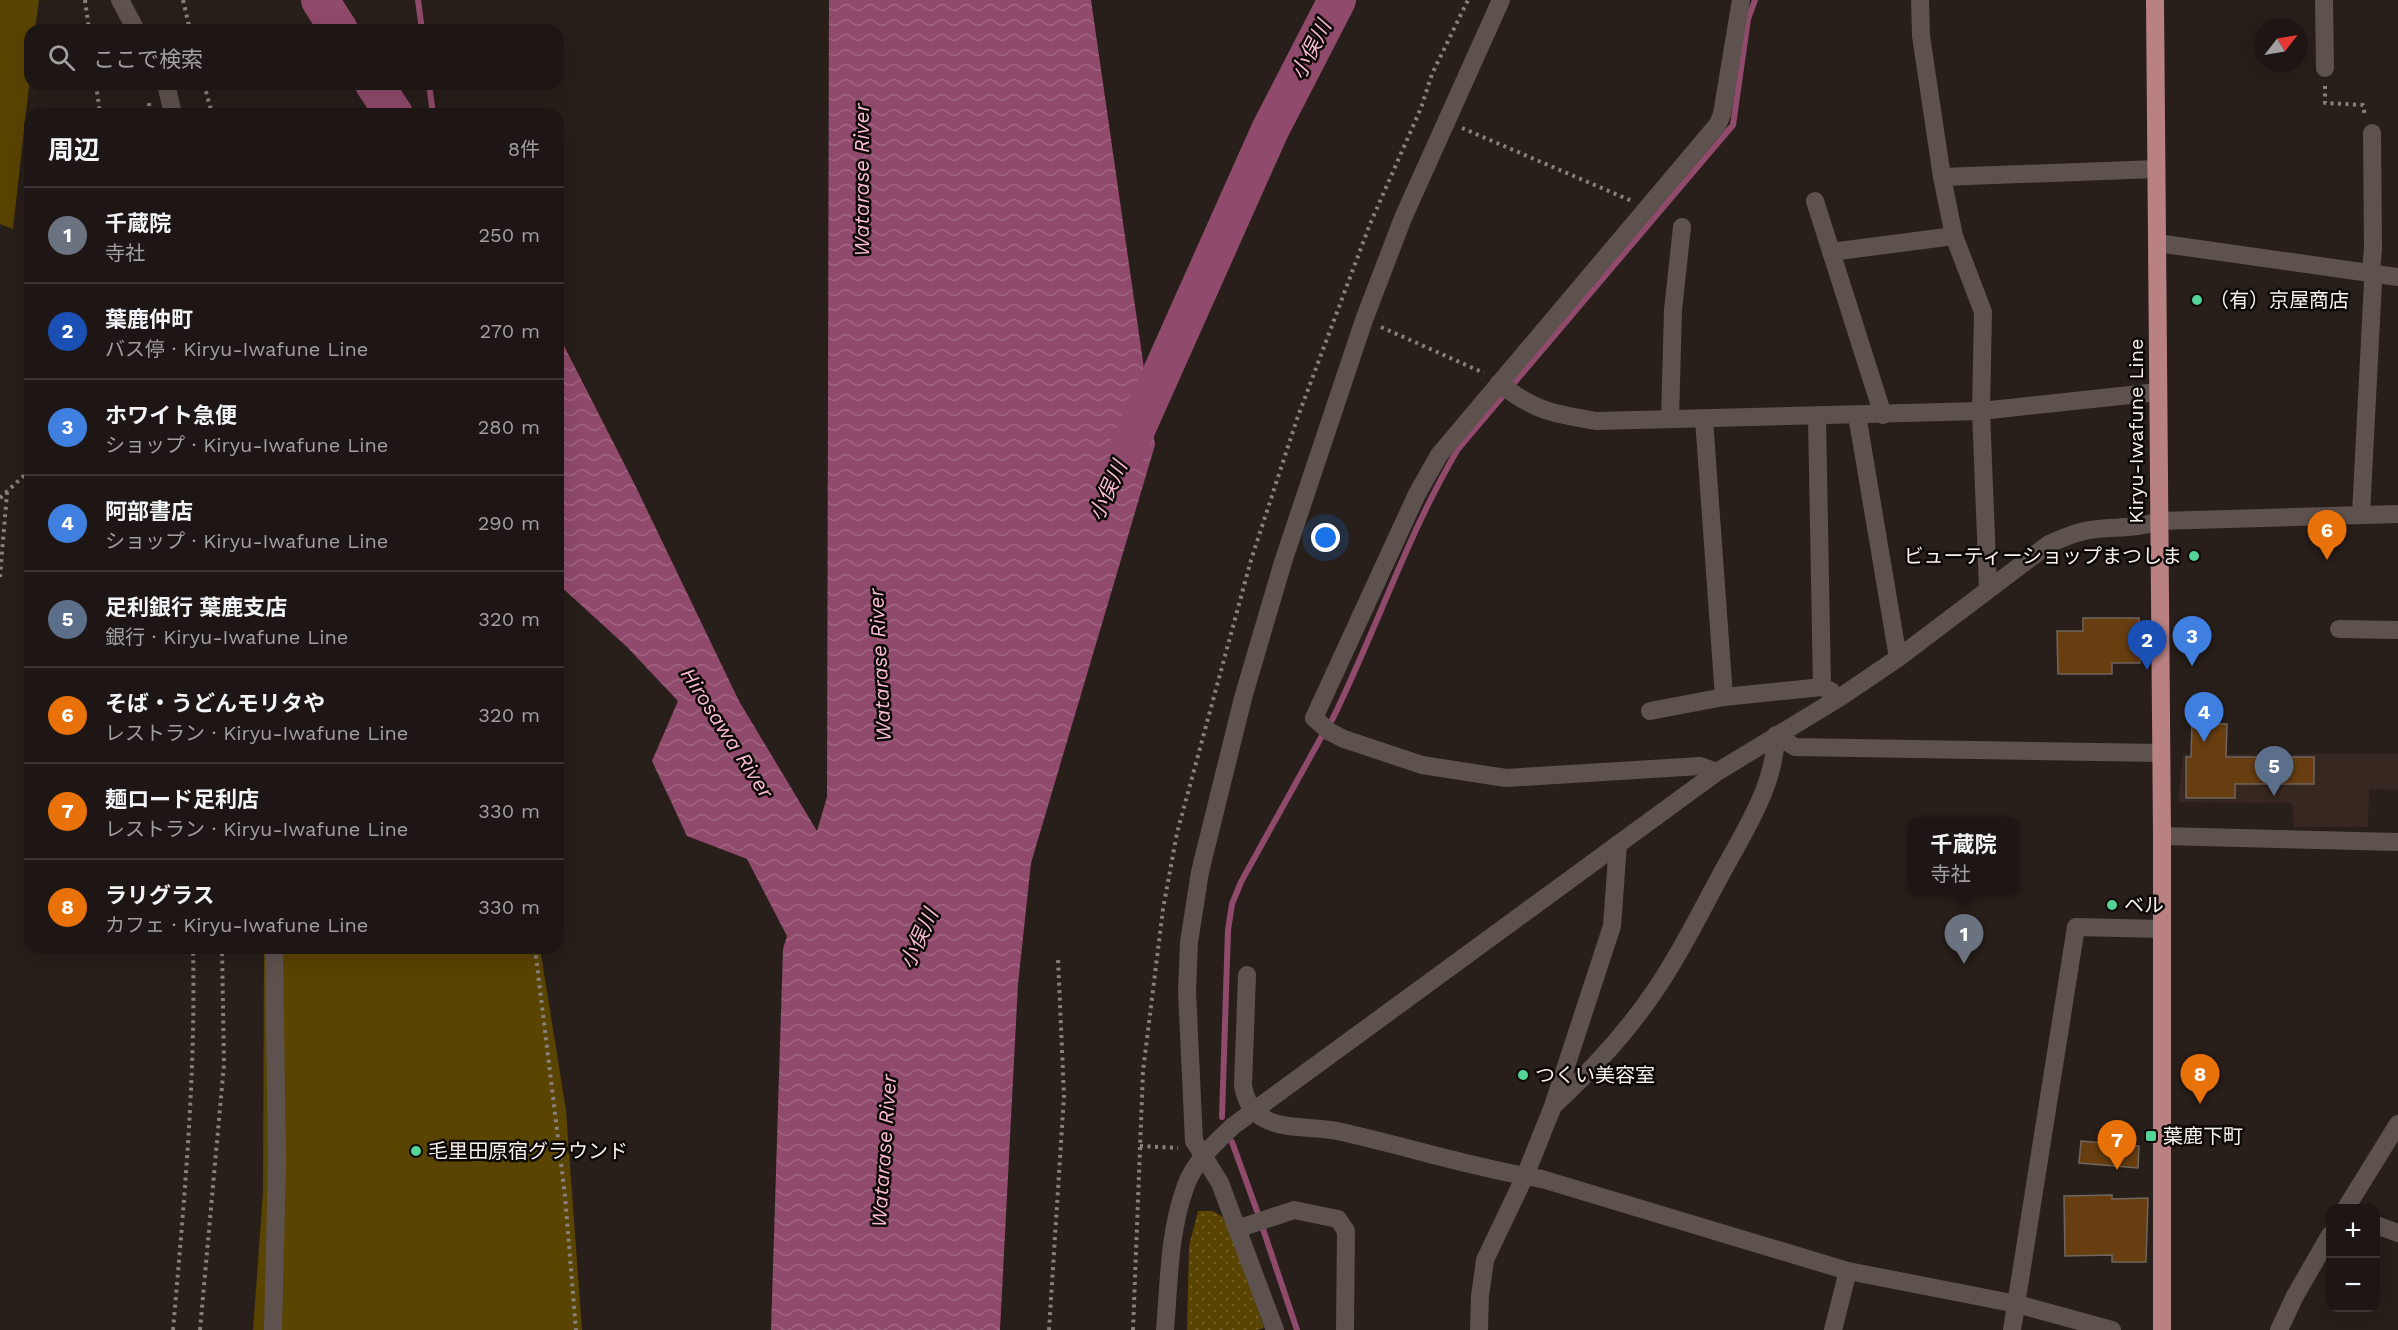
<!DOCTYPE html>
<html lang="ja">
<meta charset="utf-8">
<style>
:root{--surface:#1e1614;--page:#2b2322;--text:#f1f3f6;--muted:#a19fa0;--line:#3c3534;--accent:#1a73e8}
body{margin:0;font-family:"Work Sans","Noto Sans JP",sans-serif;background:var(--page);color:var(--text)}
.controls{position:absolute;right:18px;bottom:18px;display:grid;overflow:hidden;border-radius:12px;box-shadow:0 6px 24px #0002}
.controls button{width:54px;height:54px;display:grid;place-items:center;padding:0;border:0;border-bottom:2px solid var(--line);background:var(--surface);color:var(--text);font:30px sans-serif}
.compass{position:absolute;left:2254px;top:18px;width:54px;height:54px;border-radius:50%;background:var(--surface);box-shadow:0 6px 24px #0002;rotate:59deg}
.you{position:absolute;left:1326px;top:538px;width:21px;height:21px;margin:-15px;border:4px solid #fff;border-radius:50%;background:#1a73e8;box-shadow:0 0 0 9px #1a73e833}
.badge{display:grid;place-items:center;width:39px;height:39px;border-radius:50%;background:var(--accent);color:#fff;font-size:20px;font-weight:700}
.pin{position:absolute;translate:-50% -50px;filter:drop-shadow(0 2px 3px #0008)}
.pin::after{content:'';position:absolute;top:32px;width:21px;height:18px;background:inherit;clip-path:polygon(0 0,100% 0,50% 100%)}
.popup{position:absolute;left:1908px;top:817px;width:111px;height:78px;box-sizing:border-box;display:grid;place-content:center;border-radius:12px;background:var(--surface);filter:drop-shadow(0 2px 4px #0005);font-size:20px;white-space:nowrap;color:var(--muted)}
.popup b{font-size:22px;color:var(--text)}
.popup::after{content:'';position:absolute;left:50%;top:100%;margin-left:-12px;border:12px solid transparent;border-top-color:var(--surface)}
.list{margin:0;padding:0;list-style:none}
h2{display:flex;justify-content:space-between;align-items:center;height:78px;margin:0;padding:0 24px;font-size:26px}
h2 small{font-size:20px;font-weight:400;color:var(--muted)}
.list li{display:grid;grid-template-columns:39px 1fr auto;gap:18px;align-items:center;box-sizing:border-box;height:96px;padding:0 24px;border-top:2px solid var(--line)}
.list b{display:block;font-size:22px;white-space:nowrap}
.list p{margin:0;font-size:20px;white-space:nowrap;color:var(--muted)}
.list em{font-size:20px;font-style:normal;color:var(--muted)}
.icon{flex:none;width:33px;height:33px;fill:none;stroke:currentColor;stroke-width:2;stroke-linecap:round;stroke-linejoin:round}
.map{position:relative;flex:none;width:2398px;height:1330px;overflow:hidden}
.search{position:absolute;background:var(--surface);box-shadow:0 6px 24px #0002;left:24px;top:24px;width:540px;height:66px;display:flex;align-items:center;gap:15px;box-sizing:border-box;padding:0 21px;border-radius:18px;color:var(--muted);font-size:22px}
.panel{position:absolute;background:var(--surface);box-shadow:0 6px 24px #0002;left:24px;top:108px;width:540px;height:846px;border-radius:18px}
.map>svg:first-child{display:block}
.built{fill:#372721}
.green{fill:url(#green-dots)}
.pitch{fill:#5a4402}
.water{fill:url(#water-waves)}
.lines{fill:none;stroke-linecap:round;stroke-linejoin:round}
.stream{stroke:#904a6b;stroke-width:6}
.river{stroke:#904a6b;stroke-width:38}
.building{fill:#683e10;stroke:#6f665e;stroke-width:1.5}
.path{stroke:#89807c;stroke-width:4;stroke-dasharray:3 4.5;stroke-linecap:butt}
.minor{stroke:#5e524e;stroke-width:18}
.major{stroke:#b98182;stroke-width:18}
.poi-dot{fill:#54d396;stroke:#0d0907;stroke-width:2}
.labels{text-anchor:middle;stroke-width:5;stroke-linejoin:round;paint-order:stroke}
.poi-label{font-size:20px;fill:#f8f1ee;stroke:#0d0907;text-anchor:start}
.street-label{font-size:20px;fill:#f8f1ee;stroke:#0d0907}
.water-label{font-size:21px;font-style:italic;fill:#fabbd5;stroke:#0d0907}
</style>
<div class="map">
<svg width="2398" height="1330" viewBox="0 0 2398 1330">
<defs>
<pattern id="green-dots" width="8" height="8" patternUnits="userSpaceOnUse" patternTransform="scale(1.5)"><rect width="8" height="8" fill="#5a4402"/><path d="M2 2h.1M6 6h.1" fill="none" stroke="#725f27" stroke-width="1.8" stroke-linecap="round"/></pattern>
<pattern id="water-waves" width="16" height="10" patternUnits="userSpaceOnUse" patternTransform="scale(1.5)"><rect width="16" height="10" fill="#904a6b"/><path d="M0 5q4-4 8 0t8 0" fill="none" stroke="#a06580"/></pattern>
</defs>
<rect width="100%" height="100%" fill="#281e1a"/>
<!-- built -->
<polygon class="built" points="2183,754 2398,754 2398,790 2369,789 2368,827 2294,827 2292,803 2178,802"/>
<!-- green -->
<polygon class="green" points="1198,1211 1213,1211 1226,1219 1264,1328 1257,1330 1187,1330 1189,1246"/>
<!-- pitch -->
<g class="pitch">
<polygon points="0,0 39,0 35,30 30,30 30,77 13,229 0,224"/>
<polygon points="264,948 540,948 566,1110 582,1330 253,1330 263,1193"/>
</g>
<!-- water -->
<polygon class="water" points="829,0 1091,0 1155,445 1031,863 1018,984 1000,1330 771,1330 783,949 787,936 747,859 687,836 652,761 678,701 626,646 558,584 558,334 635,485 739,701 817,831 827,797"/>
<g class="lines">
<!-- stream -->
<g class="stream">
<polyline points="418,0 422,30"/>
<polyline points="429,84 433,114"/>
<path d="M1332,720C1376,631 1407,535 1458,449L1733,125L1748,19L1755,0"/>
<polyline points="1222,1117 1228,930 1232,904 1241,882 1323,734"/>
<polyline points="1232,1142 1257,1211"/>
<polyline points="1263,1229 1297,1330"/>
</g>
<!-- river -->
<g class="river">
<polyline points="320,0 339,30"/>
<polyline points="374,84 394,114"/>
<polyline points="1128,448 1270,130 1337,0"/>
</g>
</g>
<!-- building -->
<g class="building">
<polygon points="2083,618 2139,618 2140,663 2112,663 2112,674 2058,674 2057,631 2083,631"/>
<polygon points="2192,723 2227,724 2226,757 2314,757 2314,784 2235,784 2235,798 2186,798 2186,757 2191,757"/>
<polygon points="2081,1141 2139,1146 2138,1168 2079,1163"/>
<polygon points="2112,1195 2112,1199 2148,1198 2146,1262 2112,1262 2112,1255 2065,1256 2064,1196"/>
</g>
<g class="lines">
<!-- path -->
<g class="path">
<polyline points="85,0 89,30"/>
<polyline points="183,0 190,30"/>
<polyline points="96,84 100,114"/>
<polyline points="204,84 212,114"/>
<polyline points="2325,86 2325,103 2363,105 2365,116"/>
<polyline points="149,103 150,114"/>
<polyline points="1462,128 1632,201"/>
<polyline points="1381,327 1484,373"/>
<polyline points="0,498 30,470"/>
<polyline points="0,577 7,493"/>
<polyline points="535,948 565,1196 576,1330"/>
<polyline points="1140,1146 1178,1148"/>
<path d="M173,1330C184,1203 196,1076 193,948"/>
<polyline points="200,1330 224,1064 222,948"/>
<polyline points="1049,1330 1064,1096 1058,958"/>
<polyline points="1133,1330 1143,1071 1163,909 1177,833 1251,560 1297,419 1370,224 1421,108 1432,74 1468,0"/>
</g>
<!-- minor -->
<g class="minor">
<polyline points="120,0 136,30"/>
<polyline points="1920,0 1921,36 1942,177 1954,236 1983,312 1981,411 1988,588"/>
<polyline points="2324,0 2325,68"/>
<polyline points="166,84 173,114"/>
<polyline points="1942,177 2156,169"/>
<polyline points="1815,201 1883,415"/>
<polyline points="2157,243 2398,277"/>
<polyline points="1831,252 1954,236"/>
<path d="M1499,383C1534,411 1554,414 1597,421L1981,411L2158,392"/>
<polyline points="1857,415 1898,658"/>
<polyline points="1817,417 1822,687"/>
<polyline points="1670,419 1673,310 1682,227"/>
<polyline points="1704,419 1724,697"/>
<polyline points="2361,514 2373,282 2371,273 2373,248 2372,133"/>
<polyline points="2339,629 2398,630"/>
<polyline points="1650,711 1724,697 1822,687 1831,691"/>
<polyline points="1776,735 1795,747 2161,753"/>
<polyline points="1717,772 1700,766 1506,778 1422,765 1344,739 1330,732 1314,718 1417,494 1439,455 1718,124 1722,114 1741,0"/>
<polyline points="2162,836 2398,842"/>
<path d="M1247,975L1243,1086C1246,1100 1251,1112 1265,1119C1286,1130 1313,1126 1337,1131C1406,1146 1473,1168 1542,1179L1848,1271L2017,1304L2112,1330"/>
<path d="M1554,1105C1591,1071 1628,1031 1656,989C1682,951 1702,909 1724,869C1747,827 1775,784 1776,735"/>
<polyline points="2346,1208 2398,1124"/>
<polyline points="2376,1225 2398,1233"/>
<polyline points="1237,1229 1294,1210 1338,1219 1346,1231 1345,1330"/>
<polyline points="273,1330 277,1162 274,948"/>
<path d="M1165,1330C1169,1283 1169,1232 1185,1188C1193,1163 1215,1143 1233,1126L1717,772L1842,696L1898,658L2049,544C2065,537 2081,530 2098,529C2120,527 2139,528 2159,521L2398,514"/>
<polyline points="1275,1330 1220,1183 1194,1141 1187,991 1189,942 1200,872 1243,698 1283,562 1364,320 1403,218 1501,0"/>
<polyline points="1479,1330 1480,1296 1485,1260 1525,1176 1553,1106 1612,926 1618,844"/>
<polyline points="1833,1330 1848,1271"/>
<polyline points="2012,1330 2076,927 2162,929"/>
<polyline points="2279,1330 2295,1296 2330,1235"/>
</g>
<!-- major -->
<polyline class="major" points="2155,0 2162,836 2162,1330"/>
</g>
<!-- markers -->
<g class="poi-dot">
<circle cx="2197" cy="300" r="6"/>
<circle cx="2194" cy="556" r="6"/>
<circle cx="2112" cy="905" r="6"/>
<circle cx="1523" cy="1075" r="6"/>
<rect x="2145" y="1130" width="12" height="12" rx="3"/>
<circle cx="416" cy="1151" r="6"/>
</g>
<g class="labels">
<!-- poi labels -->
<g class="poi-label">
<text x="2209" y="307">（有）京屋商店</text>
<text x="2182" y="563" text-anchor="end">ビューティーショップまつしま</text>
<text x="2124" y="912">ベル</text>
<text x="1535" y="1082">つくい美容室</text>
<text x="2163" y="1143">葉鹿下町</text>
<text x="428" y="1158">毛里田原宿グラウンド</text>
</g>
<!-- street labels -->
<g class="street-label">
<text transform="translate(2136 431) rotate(-90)" y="7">Kiryu-Iwafune Line</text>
</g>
<!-- water labels -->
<g class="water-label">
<text transform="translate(1311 50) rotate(-63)" y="7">小俣川</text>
<text transform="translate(862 180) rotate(-90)" y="7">Watarase River</text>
<text transform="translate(1108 491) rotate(-66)" y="7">小俣川</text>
<text transform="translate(880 665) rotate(-93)" y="7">Watarase River</text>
<text transform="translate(727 733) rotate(57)" y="7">Hirosawa River</text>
<text transform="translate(919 939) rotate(-66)" y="7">小俣川</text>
<text transform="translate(884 1151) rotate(-86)" y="7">Watarase River</text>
</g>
</g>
</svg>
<div class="controls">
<button>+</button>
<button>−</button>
</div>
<svg class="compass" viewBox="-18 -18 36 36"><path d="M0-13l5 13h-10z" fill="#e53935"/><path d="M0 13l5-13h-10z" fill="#a19fa0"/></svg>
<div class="you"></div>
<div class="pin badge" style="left:1964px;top:964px;background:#6b7280">1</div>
<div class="popup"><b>千蔵院</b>寺社</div>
<div class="pin badge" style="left:2147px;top:670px;background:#1a4fb4">2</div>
<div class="pin badge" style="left:2192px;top:666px;background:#3f7fe0">3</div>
<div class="pin badge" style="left:2204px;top:742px;background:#3f7fe0">4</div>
<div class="pin badge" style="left:2274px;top:796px;background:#5c6f8a">5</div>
<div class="pin badge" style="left:2327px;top:560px;background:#e8710a">6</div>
<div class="pin badge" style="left:2117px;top:1170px;background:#e8710a">7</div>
<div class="pin badge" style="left:2200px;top:1104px;background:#e8710a">8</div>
<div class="search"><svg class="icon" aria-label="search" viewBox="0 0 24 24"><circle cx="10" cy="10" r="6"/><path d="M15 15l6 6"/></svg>ここで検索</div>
<section class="panel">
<h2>周辺<small>8件</small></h2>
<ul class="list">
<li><span class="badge" style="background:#6b7280">1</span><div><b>千蔵院</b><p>寺社</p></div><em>250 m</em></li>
<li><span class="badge" style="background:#1a4fb4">2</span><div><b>葉鹿仲町</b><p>バス停 · Kiryu-Iwafune Line</p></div><em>270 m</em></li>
<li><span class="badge" style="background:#3f7fe0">3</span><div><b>ホワイト急便</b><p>ショップ · Kiryu-Iwafune Line</p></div><em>280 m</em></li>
<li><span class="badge" style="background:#3f7fe0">4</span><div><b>阿部書店</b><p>ショップ · Kiryu-Iwafune Line</p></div><em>290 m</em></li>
<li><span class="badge" style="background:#5c6f8a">5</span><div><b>足利銀行 葉鹿支店</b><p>銀行 · Kiryu-Iwafune Line</p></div><em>320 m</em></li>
<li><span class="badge" style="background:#e8710a">6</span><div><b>そば・うどんモリタや</b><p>レストラン · Kiryu-Iwafune Line</p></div><em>320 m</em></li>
<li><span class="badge" style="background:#e8710a">7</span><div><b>麺ロード足利店</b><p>レストラン · Kiryu-Iwafune Line</p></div><em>330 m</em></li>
<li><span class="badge" style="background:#e8710a">8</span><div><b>ラリグラス</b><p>カフェ · Kiryu-Iwafune Line</p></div><em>330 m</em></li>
</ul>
</section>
</div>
